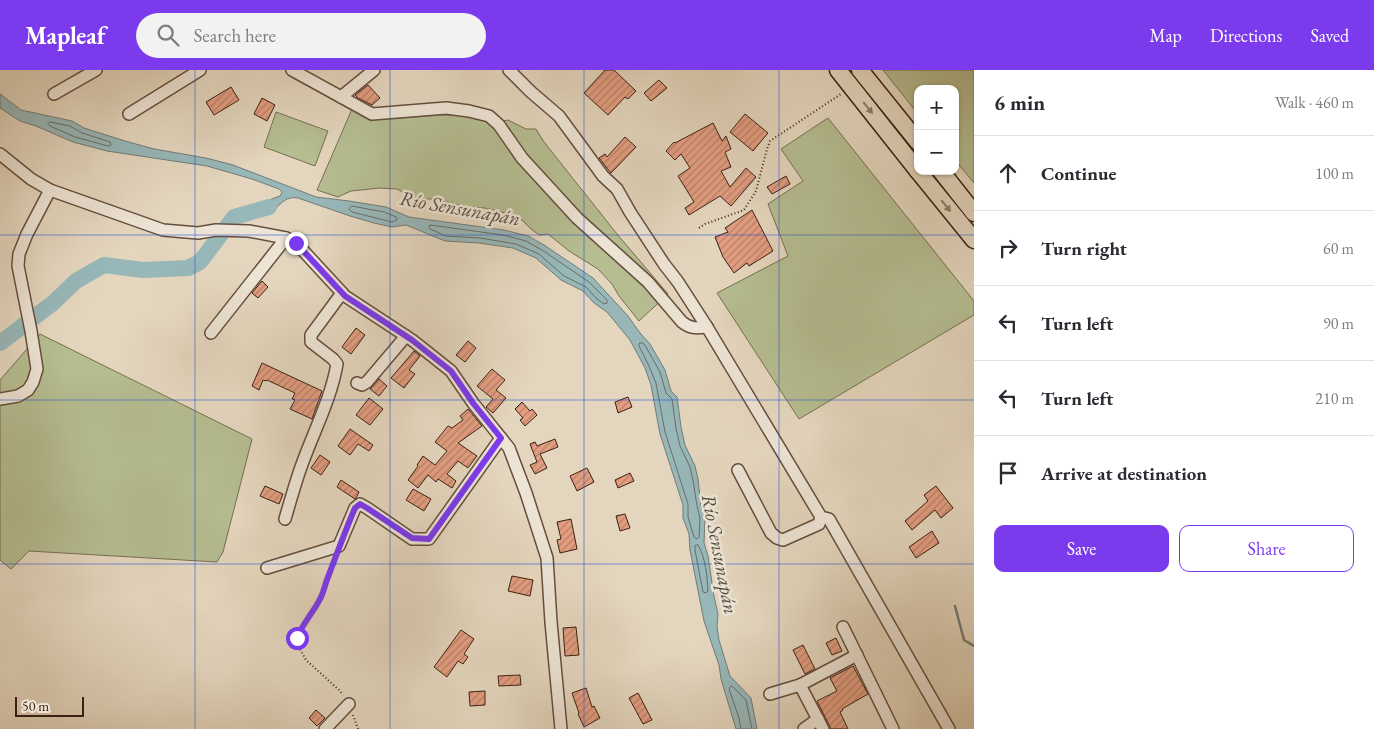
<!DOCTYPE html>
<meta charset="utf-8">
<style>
:root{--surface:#fff;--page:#f2f2f3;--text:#2b2b33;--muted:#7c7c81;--line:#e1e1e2;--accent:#7c3aed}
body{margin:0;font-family:"EB Garamond",serif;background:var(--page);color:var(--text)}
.controls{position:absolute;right:15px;top:15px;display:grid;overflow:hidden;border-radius:10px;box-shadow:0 1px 4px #0004}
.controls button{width:45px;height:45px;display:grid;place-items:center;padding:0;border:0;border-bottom:1px solid var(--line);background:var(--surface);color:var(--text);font:25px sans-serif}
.scale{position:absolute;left:15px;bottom:12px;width:69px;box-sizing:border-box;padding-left:5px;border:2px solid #3c2012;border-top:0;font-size:14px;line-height:18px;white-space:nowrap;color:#3c2012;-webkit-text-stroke:4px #ede4d5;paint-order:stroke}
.stop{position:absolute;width:15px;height:15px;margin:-11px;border:4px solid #7c3aed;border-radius:50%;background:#fff}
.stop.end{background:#7c3aed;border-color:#fff;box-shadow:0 1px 5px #0008}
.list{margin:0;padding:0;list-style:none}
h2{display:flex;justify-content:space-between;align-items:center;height:65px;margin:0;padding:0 20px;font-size:21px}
h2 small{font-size:16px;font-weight:400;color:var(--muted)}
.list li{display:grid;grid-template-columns:32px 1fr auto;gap:15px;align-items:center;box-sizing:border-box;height:75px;padding:0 20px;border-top:1px solid var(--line)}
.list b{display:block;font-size:19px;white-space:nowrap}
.list em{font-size:16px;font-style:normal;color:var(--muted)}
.actions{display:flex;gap:10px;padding:15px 20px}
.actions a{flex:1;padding:11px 0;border:1px solid var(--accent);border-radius:10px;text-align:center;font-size:18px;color:var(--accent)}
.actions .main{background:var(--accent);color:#fff}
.icon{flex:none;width:28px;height:28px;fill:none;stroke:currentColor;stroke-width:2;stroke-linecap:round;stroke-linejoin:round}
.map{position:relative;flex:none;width:974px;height:659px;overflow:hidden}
header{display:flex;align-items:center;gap:30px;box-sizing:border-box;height:70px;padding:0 25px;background:var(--accent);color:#fff}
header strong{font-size:24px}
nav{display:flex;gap:28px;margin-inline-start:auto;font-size:18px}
.search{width:350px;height:45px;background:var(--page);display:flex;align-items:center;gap:12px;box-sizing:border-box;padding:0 18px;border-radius:28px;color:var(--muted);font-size:19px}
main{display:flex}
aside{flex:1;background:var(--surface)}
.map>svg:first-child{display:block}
.green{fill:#b5bd91;stroke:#786e52}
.water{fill:#97b7b9;stroke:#737b76}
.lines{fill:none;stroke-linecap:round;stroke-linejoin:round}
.shore{stroke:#6a6c66;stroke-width:1}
.stream{stroke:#737b76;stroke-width:2.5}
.river{stroke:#97b7b9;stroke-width:16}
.building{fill:url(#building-hatch);stroke:#3c2012}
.minor-casing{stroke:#664e3d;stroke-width:14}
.highway-casing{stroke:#3c2012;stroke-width:19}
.path{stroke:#3c2012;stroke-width:2;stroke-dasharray:1 2.5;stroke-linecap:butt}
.minor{stroke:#ede4d5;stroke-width:11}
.highway{stroke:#e4d6be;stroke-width:16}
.oneway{fill:#907b68}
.route{stroke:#7c3aed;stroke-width:6}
.grid{fill:none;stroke:#1d4ed8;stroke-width:1;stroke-opacity:0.55}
.labels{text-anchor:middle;stroke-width:5;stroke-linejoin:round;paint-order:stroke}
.water-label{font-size:20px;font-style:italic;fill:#574d44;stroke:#ede4d5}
</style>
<header>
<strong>Mapleaf</strong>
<div class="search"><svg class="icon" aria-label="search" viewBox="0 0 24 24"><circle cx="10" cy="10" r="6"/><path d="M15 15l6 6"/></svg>Search here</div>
<nav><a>Map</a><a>Directions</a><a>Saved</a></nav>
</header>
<main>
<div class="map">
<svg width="974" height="659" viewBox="0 0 974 659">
<defs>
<pattern id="building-hatch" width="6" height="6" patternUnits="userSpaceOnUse" patternTransform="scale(1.25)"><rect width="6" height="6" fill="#e39e81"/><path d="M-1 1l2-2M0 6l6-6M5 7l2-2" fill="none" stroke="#b98068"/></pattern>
</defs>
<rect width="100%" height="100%" fill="#e4d6be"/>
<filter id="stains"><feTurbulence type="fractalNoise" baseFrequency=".004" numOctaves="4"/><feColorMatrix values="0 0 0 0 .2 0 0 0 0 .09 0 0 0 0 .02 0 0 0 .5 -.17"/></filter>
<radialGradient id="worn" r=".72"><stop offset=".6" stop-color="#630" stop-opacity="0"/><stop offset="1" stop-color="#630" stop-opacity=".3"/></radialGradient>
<!-- green -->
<g class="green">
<polygon points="883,0 974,0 974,113 955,90 955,19 918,19 918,44"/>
<polygon points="352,39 373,50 440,45 467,45 482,49 490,53 508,50 526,59 536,59 544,72 617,164 668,224 639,251 619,226 612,214 598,199 569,181 548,164 539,165 531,159 522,150 505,143 485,138 468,137 434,129 417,129 397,119 380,118 351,121 338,127 317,120"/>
<polygon points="276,42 328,61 315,96 264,77"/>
<polygon points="828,48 974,231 974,245 799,349 717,223 788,186 768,134 803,111 781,79"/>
<polygon points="40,264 252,369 223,482 217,492 29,481 11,499 0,490 0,310"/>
</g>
<!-- water -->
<path class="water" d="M0,24L21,40L72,51L84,58L125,71L154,79L206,88L233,95L316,127L349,131L386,137L409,147L504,160L528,166L544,175L593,208L628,246L640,263L650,274L665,300L671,321L677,327L681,357L685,375L695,396L698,409L701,436L705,448L704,473L708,486L714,526L718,544L717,557L719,570L730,606L751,628L757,659H736L721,609L719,595L704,551L690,480L689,464L683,448V435L660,364L651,315L645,298L630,270L607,242L594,233L583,221L561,210L536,188L513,178L479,173L445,171L406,155L392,157L374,153L350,146L298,128C281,125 279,141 265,145C260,146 253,144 248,143L256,140L269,130L280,126L282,122L279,119L252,109L207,96L107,81L73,72L36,56L20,51L0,38Z"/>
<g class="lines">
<!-- shore -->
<g class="shore">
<polygon points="50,52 70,56 82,63 110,72 111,75 108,76 75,67 50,56 48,54"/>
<polygon points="352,136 384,142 396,147 397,150 392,152 352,142 349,139"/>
<polygon points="430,155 503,165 526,171 542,180 589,212 607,230 607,233 604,234 597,229 586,217 564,206 539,184 516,174 480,168 446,166 430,159 429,157"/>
<polygon points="640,273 643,273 646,277 660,302 666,323 672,329 676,358 680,376 690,397 693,410 697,436 700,448 699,467 697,469 694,467 688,447 688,434 665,362 656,313 649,296 639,276"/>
<path d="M698,475C706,488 707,507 708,521L706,523L703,522L695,480V476Z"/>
<polyline points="741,659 739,648 729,619 731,616 733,617 746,630 752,659"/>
</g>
<!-- stream -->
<polyline class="stream" points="955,536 964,570 974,576"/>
<!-- river -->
<polyline class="river" points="0,273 53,233 76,211 104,195 143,200 188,198 200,192 234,147 269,137"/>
</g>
<!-- building -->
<g class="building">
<polygon points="605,0 614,0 636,21 628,29 625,27 608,45 584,23"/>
<polygon points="659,10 667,18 651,31 644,23"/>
<polygon points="368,15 380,28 372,35 358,28 355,25"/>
<polygon points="231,17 239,30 214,45 206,32"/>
<polygon points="262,28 275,35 267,51 254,44"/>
<polygon points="745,44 768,63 753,81 730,62"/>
<polygon points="713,53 722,71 726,66 731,79 725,82 731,97 721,101 730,117 746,98 756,107 731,136 720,126 689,145 685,138 694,132 678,106 690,98 681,84 675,90 666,81 674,72 675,73"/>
<polygon points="625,67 636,77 611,103 599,88 605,84 607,87"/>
<polygon points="786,106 790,114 772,124 767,117"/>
<polygon points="752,140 773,181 749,196 747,193 734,203 723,187 715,167 728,162 725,158"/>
<polygon points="262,211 268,217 258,228 252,223"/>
<polygon points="356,258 365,265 351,284 342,277"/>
<polygon points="468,271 476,278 465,292 456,285"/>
<polygon points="414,281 420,286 409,300 415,304 404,318 391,308"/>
<polygon points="262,293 322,321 312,349 290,339 295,330 292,329 295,323 267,310 266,311 263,310 259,320 252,316"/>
<polygon points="492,299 505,310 496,320 506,328 493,343 486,337 493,329 477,316"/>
<polygon points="379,309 387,316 379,326 370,319"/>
<polygon points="628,327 632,337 618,343 615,332"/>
<polygon points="369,328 383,339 370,355 356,345"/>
<polygon points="522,332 530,341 532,339 537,345 525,356 520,350 523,348 515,339"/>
<polygon points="468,339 482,356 458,373 477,386 468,398 458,391 447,404 456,411 452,418 438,409 436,412 428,405 418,418 408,410 418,396 417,395 423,386 435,395 447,381 435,372 448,356 452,358 463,350 460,346"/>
<polygon points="350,359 373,375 369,381 358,374 350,385 338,376"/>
<polygon points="555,369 558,377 540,384 547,398 535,404 530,395 537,392 530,374 535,372 537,376"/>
<polygon points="320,385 330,392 321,405 311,398"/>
<polygon points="587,398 594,412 577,421 570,406"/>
<polygon points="630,403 634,411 618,418 615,410"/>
<polygon points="341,410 359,422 356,428 355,429 337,417"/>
<polygon points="265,416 283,424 279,434 260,426"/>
<polygon points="936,416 953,438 941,448 935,440 912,460 905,451 928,431 924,425"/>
<polygon points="413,419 431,429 424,441 406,430"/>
<polygon points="625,444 630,458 620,461 616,446"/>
<polygon points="571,449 577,479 560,483 557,470 561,469 557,452"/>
<polygon points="932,461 939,473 916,488 909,477"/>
<polygon points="512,506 533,510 530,526 508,521"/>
<polygon points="576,557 579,585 565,586 563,558"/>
<polygon points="461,560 474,569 464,584 468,587 463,594 458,591 447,607 434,597"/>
<polygon points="836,568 842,581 832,585 826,573"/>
<polygon points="803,575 815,599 805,604 793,580"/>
<polygon points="853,596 868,624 842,639 843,640 840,642 848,659 831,659 817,631 837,621 830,608"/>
<polygon points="520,605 521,615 499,616 498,606"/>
<polygon points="586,618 592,637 594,636 600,648 584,657 578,644 579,643 572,623"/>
<polygon points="485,621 485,635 470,636 469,622"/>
<polygon points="638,623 652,650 643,654 629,628"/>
<polygon points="316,640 325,648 317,656 309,648"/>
</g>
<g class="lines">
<defs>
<g id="minor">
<path d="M292,0L372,44L446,38L469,41L489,46L499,55L522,88L577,148L648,212L682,252C691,259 696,258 707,257"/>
<polyline points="509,0 531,22 559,46 603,106 617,119 630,142 664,194 678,212 707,257 821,447 829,449 949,659"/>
<polyline points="54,24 96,0"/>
<polyline points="341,27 374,0"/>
<polyline points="129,44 200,0"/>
<polyline points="0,84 31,109 50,120 163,160 198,163 216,160 249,161 286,168 296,173 345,226 412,270 451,301 473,333 509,378 526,423 547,488 551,552 561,659"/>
<polyline points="211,263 286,168"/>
<polyline points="357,313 362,315 367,312 406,266"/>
<polyline points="0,329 18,326 28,320 33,312 37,299 31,261 18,196 19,184 27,164 50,120"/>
<polyline points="738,400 771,463 777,468 783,470 819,454 821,447"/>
<path d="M285,449C290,432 295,414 301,397C313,363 331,329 337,294L333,289L311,272V265L342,223"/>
<polyline points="267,498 339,476 355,438 360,434 367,438 412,469 429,469 501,368"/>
<polyline points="843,557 893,659"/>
<polyline points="770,624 800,615"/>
<polyline points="325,659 349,634"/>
<polyline points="804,659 818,649"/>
<polyline points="823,659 800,615 857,585"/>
</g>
<g id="highway">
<polyline points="838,0 918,101"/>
<polyline points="860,0 918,72"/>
<polyline points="918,101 974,170"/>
<polyline points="941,101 974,143"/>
</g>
</defs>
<!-- minor casing -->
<use href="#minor" class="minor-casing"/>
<!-- highway casing -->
<use href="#highway" class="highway-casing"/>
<!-- path -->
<g class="path">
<polyline points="699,158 705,154 744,140 756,121 767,79 770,71 841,24"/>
<polyline points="336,488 321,528 300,560 297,569 298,576 306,590 339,620 343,625"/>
<polyline points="353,645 358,659"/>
</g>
<!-- minor -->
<use href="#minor" class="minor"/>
<!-- highway -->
<use href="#highway" class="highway"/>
</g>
<!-- one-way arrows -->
<defs><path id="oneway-solid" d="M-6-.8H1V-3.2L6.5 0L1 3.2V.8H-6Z" transform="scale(1.25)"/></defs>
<g class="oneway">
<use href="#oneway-solid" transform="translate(868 38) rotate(51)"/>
<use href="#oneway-solid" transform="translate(946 136) rotate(51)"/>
</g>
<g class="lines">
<!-- route -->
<path class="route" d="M296,173L345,226L412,270L451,301L473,333L501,368L429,469L412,468L367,438L360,434L355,438C345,461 337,484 328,507C325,514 324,522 320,529C313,543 302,554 297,568"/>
</g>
<!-- grid -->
<path class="grid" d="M195,0V659M390,0V659M584,0V659M779,0V659M0,165H974M0,330H974M0,494H974"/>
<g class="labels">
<!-- water labels -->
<g class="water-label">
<text transform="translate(460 138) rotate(10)" y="7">Río Sensunapán</text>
<text transform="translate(720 484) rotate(79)" y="7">Río Sensunapán</text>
</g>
</g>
<rect width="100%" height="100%" filter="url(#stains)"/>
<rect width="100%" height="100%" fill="url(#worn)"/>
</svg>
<div class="controls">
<button>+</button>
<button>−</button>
</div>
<div class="scale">50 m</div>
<div class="stop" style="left:297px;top:568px"></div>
<div class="stop end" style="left:296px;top:173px"></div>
</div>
<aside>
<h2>6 min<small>Walk · 460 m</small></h2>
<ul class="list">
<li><svg class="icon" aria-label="ahead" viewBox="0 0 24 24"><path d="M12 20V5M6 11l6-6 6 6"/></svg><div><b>Continue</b></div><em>100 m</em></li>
<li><svg class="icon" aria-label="right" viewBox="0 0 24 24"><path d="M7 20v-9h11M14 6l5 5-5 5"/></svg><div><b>Turn right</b></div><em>60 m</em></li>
<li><svg class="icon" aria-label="left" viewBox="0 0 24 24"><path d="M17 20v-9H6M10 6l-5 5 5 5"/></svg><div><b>Turn left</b></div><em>90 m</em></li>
<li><svg class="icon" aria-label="left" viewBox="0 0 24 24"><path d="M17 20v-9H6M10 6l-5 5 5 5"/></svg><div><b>Turn left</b></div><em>210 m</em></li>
<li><svg class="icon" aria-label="arrive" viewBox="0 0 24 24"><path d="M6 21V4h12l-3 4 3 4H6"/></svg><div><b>Arrive at destination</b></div></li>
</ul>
<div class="actions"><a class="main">Save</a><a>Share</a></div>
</aside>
</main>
